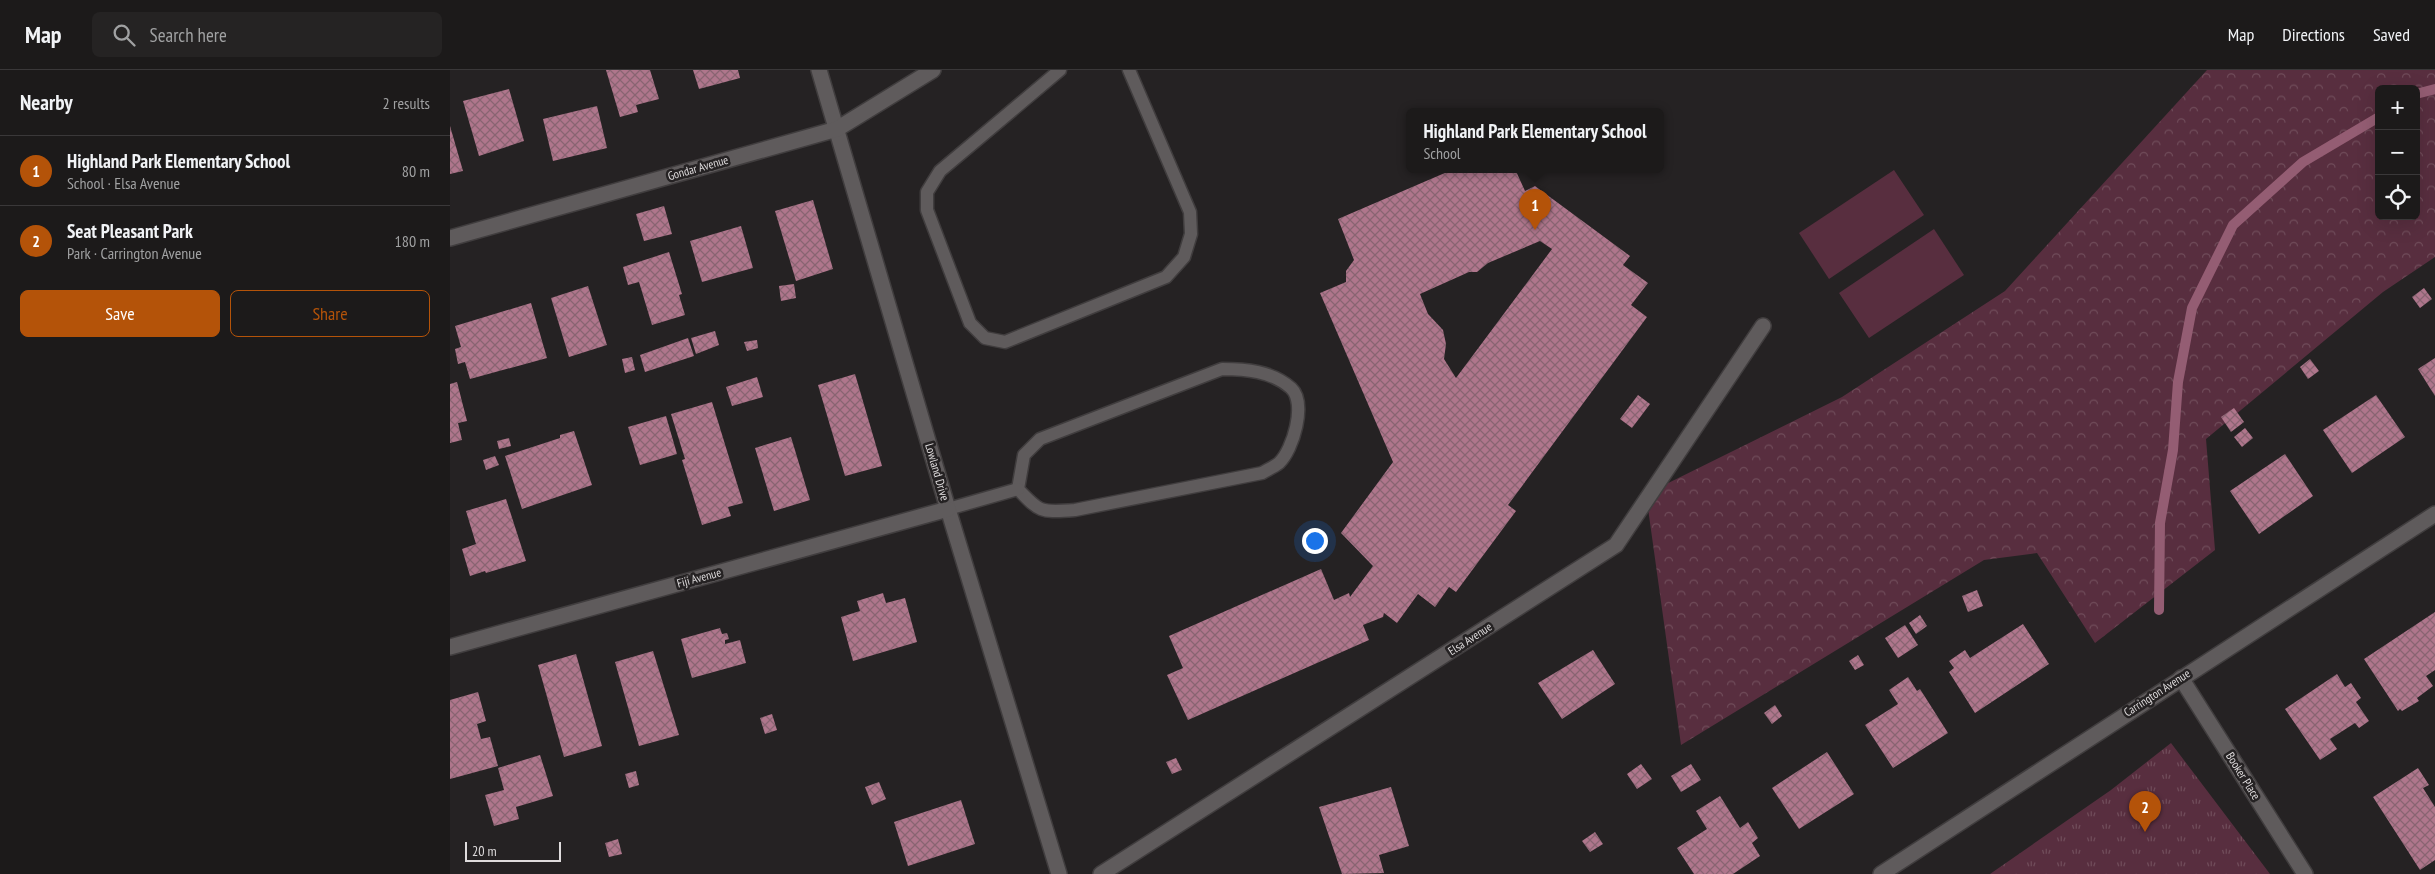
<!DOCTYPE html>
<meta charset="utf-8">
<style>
:root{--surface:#1c1a1a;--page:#252323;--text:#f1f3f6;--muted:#a0a1a2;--line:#3a3839;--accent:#b45309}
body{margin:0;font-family:"PT Sans Narrow",sans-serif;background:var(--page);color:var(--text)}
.controls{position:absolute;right:15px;top:15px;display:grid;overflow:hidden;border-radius:8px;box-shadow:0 5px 20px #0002}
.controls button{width:45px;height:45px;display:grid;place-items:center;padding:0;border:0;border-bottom:1px solid var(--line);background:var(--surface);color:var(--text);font:25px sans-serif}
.scale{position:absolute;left:15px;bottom:12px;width:96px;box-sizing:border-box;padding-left:5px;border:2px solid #dfdcdd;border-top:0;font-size:14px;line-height:18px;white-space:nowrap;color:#dfdcdd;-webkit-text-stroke:4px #252223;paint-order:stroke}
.you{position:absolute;left:864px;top:470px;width:18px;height:18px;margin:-12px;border:4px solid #fff;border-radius:50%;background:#1a73e8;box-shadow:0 0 0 8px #1a73e833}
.badge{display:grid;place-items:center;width:32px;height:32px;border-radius:50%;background:var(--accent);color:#fff;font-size:16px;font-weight:700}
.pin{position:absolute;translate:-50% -41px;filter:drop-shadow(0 1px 2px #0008)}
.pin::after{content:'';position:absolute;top:26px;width:18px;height:15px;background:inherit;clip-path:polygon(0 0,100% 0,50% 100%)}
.popup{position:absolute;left:956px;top:38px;width:258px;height:65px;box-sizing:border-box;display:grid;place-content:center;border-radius:8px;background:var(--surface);filter:drop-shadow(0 1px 4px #0005);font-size:16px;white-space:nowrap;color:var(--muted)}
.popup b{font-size:19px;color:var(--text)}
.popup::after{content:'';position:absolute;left:50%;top:100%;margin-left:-10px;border:10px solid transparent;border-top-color:var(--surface)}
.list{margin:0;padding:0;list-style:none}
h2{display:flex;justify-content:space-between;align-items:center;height:65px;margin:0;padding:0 20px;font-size:21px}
h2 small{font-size:16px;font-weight:400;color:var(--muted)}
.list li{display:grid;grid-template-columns:32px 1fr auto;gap:15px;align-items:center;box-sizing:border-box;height:70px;padding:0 20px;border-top:1px solid var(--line)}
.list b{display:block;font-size:19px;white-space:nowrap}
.list p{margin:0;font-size:16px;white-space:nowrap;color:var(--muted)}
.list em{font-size:16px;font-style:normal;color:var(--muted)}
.actions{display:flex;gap:10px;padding:15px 20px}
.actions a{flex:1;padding:11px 0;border:1px solid var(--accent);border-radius:8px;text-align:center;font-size:18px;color:var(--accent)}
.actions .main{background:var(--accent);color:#fff}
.icon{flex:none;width:28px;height:28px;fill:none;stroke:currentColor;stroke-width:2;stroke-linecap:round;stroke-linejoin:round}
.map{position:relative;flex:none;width:1985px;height:804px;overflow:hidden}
header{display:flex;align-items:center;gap:30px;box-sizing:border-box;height:70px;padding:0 25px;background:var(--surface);border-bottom:1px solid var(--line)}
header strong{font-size:24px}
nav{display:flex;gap:28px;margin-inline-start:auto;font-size:18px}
.search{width:350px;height:45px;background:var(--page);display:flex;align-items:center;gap:12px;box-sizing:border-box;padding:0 18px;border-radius:8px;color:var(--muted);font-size:19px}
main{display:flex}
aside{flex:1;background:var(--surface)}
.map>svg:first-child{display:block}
.grass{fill:#582e3f}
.forest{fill:url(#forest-crowns);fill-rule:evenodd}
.park{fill:url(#park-tufts)}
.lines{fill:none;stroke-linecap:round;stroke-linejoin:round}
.stream{stroke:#945d73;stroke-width:10}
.building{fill:url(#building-cross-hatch);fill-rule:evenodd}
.lane-casing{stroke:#403d3e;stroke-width:15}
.street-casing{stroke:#403d3e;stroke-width:18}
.lane{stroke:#5f5b5c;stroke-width:12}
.street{stroke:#5f5b5c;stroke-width:15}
.labels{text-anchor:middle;stroke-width:5;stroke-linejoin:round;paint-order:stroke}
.street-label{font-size:12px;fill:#dfdcdd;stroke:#252223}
</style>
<header>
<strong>Map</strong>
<div class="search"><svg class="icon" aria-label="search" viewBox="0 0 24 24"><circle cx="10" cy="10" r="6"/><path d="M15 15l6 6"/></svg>Search here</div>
<nav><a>Map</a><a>Directions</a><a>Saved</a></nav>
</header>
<main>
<aside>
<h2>Nearby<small>2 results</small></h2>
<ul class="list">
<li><span class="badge">1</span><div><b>Highland Park Elementary School</b><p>School · Elsa Avenue</p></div><em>80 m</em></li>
<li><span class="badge">2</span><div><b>Seat Pleasant Park</b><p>Park · Carrington Avenue</p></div><em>180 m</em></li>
</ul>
<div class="actions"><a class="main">Save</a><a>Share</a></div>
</aside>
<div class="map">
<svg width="1985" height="804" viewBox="0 0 1985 804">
<defs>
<pattern id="forest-crowns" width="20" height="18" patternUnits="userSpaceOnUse" patternTransform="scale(1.25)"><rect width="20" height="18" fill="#582e3f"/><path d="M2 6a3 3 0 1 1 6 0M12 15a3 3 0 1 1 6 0" fill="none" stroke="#704c5a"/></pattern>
<pattern id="park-tufts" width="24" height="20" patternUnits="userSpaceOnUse" patternTransform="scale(1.25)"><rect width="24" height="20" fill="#582e3f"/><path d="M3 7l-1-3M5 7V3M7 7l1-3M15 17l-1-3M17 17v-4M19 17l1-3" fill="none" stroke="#704c5a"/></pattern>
<pattern id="building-cross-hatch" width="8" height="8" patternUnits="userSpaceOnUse" patternTransform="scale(1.25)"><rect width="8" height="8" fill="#af768c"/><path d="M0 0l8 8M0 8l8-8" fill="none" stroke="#896472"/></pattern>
</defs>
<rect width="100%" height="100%" fill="#252223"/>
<!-- grass -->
<g class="grass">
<polygon points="1444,100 1474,145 1379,209 1349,163"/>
<polygon points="1484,159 1514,205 1419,268 1389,223"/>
</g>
<!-- forest -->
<path class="forest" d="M1757,0H1985V187L1933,222L1756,369L1765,480L1645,573L1587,483L1534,490L1231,675L1196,424L1392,327L1555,221ZM1929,19H1966V146H1929Z"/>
<!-- park -->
<polygon class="park" points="1721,673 1820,804 1540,804 1661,720"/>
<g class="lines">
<!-- stream -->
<g class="stream">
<polyline points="1966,24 1985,19"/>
<polyline points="1709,540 1710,453 1723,380 1728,312 1742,238 1783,155 1853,92 1929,47"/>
</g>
</g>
<!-- building -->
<g class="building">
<polygon points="156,0 200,0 209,29 186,35 188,42 170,47"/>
<polygon points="243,0 288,0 290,8 249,19"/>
<polygon points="59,19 74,71 29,86 13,31"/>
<polygon points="147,36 157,78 103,91 93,49"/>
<polygon points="0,56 13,101 0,104"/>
<path d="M1004,99H1065L1075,121L1085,116L1180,186L1173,195L1198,213L1181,235L1197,247L1058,435L1066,441L1006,522L999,517L985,537L968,524L947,553L934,543L933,547L913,555L919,570L738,650L717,605L733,598L719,566L871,499L884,530L899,523L900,527L923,496L891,463L943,392L870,223L896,212V201L904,190L888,149ZM1090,171L1102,179L1006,308L994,289L996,274L993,260L978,244L970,224L1019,202H1027L1038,193Z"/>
<polygon points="363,130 383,199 346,211 325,141"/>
<polygon points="214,136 222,164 194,171 186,144"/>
<polygon points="291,156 303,198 252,212 240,171"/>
<polygon points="219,182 232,224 229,225 235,245 202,255 189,212 178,215 173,197"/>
<polygon points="344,214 346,228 331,231 329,216"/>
<polygon points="138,216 157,275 119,287 101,228"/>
<polygon points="1974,218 1982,229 1970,238 1962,227"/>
<polygon points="81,233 97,288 20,309 15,292 8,294 5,279 11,277 5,256"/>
<polygon points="265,261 269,275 246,284 241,268"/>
<polygon points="238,268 244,286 195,302 190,285"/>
<polygon points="307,270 308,278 297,281 294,272"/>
<polygon points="182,287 185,300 175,303 172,289"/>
<polygon points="1985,288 1985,326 1968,299"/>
<polygon points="1860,289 1869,301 1858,309 1850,297"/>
<polygon points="405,304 432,396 395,406 368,315"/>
<polygon points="307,307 313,327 282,336 276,317"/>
<polygon points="7,312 17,351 8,353 12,370 0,373 0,314"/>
<polygon points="1188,325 1200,334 1182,358 1170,349"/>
<polygon points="1926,325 1955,367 1902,403 1873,360"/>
<polygon points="262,332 293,433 278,437 281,446 252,455 232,390 235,389 221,344"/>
<polygon points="1784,338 1794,352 1781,362 1771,347"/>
<polygon points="216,346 227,384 190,395 178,357"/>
<polygon points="1795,358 1803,368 1792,377 1784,367"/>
<polygon points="124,361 142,415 72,439 55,386 110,368 110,365"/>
<polygon points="341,367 360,430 324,441 305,378"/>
<polygon points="59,368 61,376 49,379 47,371"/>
<polygon points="1835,384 1863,426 1809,464 1780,421"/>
<polygon points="45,386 49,395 36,400 33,390"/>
<polygon points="56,429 76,491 36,503 35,501 20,506 12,479 26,474 16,441"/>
<polygon points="1527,520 1533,536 1518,542 1512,526"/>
<polygon points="433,523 436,533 455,528 467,572 403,591 391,547 410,541 407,531"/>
<polygon points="1985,542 1985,600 1976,606 1983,616 1967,628 1969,631 1952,641 1950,639 1948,641 1914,589"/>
<polygon points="1470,545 1477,556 1466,564 1459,553"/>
<polygon points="1573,554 1599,594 1525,643 1499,602 1504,598 1499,591 1515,580 1520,588"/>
<polygon points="1455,555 1468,575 1448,588 1435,568"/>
<polygon points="270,558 272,564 277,563 279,569 275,570 275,574 290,570 296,593 242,608 231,569"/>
<polygon points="1143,580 1165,614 1112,649 1088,613"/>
<polygon points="203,581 229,665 189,676 165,592"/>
<polygon points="126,584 152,676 114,687 88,595"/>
<polygon points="1408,585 1414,595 1405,600 1399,591"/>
<polygon points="1887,604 1895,617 1901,613 1911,628 1906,632 1919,651 1909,658 1905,653 1880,669 1887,679 1870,690 1835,639"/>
<polygon points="1458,607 1467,621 1470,619 1498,663 1443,698 1415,655 1448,634 1439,620"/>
<polygon points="28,622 36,651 27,654 31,669 40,667 48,696 0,709 0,630"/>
<polygon points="1325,635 1332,646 1322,654 1314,643"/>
<polygon points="322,644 327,660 315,664 310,648"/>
<polygon points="1377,682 1404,724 1349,759 1322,718"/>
<polygon points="90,685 103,726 66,737 69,749 44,756 35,725 54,720 48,698"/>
<polygon points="726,688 732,700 722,704 716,692"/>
<polygon points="1191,694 1202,709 1187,719 1177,704"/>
<polygon points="1241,694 1251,710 1231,722 1221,706"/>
<polygon points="1968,698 1979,715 1973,718 1985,737 1985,790 1970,800 1923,727"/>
<polygon points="186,701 189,715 179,718 175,704"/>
<polygon points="429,712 436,729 422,735 415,717"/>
<polygon points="941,717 959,776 929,785 934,803 892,804 869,737"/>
<polygon points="1270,726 1290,758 1298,752 1308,768 1302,773 1310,786 1283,804 1244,804 1227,778 1257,759 1246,741"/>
<polygon points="511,730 525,774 458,796 444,752"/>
<polygon points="1145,762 1153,774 1140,782 1132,771"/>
<polygon points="168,769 172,784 159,787 155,773"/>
</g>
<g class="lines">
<defs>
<g id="lane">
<polyline points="610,0 490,101 477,122 477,140 520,253 535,268 555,272 716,207 734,187 741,164 740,142 679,0"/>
<path d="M772,299C795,299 822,301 841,318C857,333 843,380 829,393C824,397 817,400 812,403L625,440C592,442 591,444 568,419L574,385L590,369Z"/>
<polyline points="498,439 568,419"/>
</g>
<g id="street">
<polyline points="369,0 498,439 609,804"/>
<polyline points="0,168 387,59 483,0"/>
<polyline points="0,577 498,439"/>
<polyline points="1731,608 1855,804"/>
<polyline points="651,804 1166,475 1313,256"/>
<polyline points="1431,804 1985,444"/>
</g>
</defs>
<!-- lane casing -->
<use href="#lane" class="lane-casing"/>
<!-- street casing -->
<use href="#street" class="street-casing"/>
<!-- lane -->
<use href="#lane" class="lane"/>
<!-- street -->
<use href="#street" class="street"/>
</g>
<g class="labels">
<!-- street labels -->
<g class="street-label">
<text transform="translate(248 98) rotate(-16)" y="4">Gondar Avenue</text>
<text transform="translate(487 402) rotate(74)" y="4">Lowland Drive</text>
<text transform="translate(249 508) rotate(-15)" y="4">Fiji Avenue</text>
<text transform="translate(1020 569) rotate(-33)" y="4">Elsa Avenue</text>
<text transform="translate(1707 623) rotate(-33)" y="4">Carrington Avenue</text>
<text transform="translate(1793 706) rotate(58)" y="4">Booker Place</text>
</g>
</g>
</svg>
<div class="controls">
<button>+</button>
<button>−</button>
<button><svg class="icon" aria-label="locate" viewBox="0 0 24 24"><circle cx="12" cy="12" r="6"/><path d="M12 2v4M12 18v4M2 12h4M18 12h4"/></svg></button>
</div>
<div class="scale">20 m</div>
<div class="you"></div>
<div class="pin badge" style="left:1085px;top:160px">1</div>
<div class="popup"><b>Highland Park Elementary School</b>School</div>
<div class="pin badge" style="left:1695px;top:762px">2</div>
</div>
</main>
